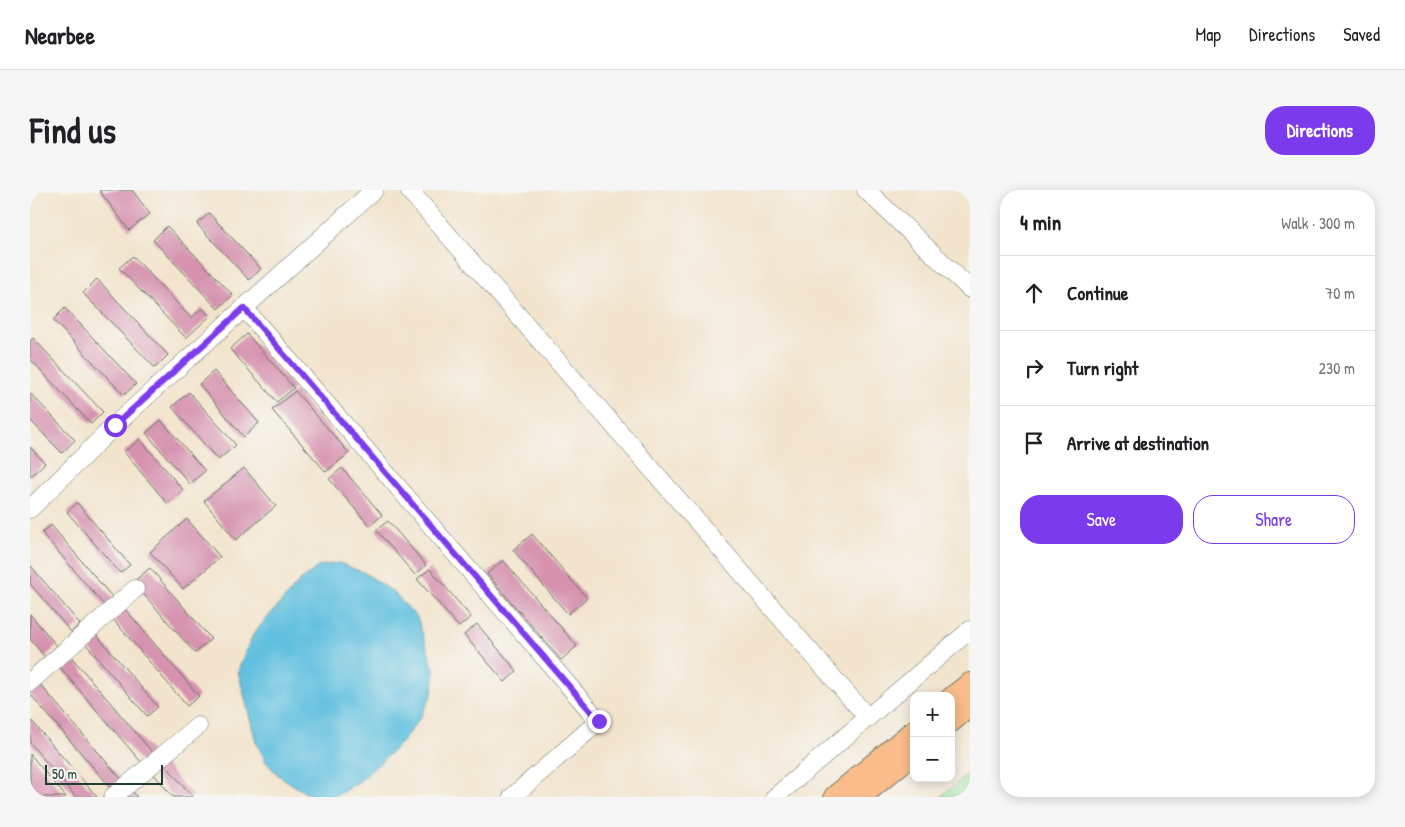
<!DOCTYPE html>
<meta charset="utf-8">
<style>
:root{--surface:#fff;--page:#f6f6f6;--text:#202124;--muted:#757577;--line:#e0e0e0;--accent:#7c3aed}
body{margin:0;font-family:"Patrick Hand",sans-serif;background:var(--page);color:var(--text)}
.controls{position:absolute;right:15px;bottom:15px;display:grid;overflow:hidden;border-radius:10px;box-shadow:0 2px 12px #0003}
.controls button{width:45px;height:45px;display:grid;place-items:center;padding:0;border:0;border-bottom:1px solid var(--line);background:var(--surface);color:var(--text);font:25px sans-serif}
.scale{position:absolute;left:15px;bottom:12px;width:118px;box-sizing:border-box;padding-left:5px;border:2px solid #1f3d34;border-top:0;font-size:14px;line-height:18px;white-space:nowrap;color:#1f3d34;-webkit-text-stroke:4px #f6f6f2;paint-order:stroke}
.stop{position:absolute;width:15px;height:15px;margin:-11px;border:4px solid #7c3aed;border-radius:50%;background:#fff}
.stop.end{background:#7c3aed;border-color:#fff;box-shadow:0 1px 5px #0008}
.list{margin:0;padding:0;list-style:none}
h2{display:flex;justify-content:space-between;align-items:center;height:65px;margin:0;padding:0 20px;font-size:21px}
h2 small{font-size:16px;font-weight:400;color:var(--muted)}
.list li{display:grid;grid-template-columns:32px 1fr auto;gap:15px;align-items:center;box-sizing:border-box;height:75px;padding:0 20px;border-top:1px solid var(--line)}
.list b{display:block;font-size:19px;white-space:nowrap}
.list em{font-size:16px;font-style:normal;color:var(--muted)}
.actions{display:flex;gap:10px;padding:15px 20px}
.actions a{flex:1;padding:11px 0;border:1px solid var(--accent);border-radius:20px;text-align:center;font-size:18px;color:var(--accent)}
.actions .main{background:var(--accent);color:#fff}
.icon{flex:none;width:28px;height:28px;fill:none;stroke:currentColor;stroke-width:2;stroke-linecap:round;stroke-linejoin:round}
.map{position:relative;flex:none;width:940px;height:607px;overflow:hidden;border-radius:20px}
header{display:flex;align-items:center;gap:30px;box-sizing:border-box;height:70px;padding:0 25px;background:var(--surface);border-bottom:1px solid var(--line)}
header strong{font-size:24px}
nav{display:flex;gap:28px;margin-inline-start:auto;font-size:18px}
.intro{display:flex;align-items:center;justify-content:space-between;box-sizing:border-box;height:120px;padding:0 30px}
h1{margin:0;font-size:35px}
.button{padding:12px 22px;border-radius:20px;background:var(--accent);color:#fff;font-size:18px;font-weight:700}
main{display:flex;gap:30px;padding:0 30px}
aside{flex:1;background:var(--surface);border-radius:20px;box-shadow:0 2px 12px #0003}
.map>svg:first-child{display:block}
.green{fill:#95dd98;stroke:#5a8d66}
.water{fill:#61c0df;stroke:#407e8a}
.building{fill:#d692af}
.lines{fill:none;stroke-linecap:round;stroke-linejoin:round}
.minor-casing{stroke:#69776a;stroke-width:19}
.major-casing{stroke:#69776a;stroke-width:24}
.minor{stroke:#fff;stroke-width:18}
.major{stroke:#f9bc8a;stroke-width:22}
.route{stroke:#7c3aed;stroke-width:6}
</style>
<header>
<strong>Nearbee</strong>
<nav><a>Map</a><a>Directions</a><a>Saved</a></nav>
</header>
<div class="intro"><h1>Find us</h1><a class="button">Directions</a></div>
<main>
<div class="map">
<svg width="940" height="607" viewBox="0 0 940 607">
<rect width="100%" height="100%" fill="#f6f6f2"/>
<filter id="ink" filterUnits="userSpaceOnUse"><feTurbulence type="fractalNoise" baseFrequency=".02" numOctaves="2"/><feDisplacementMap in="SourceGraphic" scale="10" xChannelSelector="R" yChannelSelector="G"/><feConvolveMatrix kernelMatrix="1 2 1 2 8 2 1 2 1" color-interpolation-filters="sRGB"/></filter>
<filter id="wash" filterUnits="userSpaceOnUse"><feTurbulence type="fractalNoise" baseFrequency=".0096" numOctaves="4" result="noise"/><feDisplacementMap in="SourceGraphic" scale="20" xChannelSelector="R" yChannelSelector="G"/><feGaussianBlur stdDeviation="1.12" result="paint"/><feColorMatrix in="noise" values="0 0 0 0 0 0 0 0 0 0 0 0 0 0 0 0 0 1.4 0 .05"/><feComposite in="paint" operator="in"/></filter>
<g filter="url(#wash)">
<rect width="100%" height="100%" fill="#f3e4cd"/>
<!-- green -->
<polygon class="green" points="940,582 940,607 910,607"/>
<!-- water -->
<polygon class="water" points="309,373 335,383 362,401 387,427 405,482 402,504 390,528 371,553 331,590 311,603 300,607 282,607 248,585 236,572 226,552 208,481 215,462 224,443 269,392 289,376"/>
<g id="blocks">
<!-- building -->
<g class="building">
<polygon points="69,0 102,0 120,24 99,40"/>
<polygon points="179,23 231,79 219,90 167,34"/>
<polygon points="137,36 203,105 188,119 123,50"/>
<polygon points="103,66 161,128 172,118 180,126 156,148 89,78"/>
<polygon points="67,89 138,165 125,178 53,103"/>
<polygon points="35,118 106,194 94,205 23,130"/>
<polygon points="217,144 264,198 247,212 200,159"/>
<polygon points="3,148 73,222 61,234 0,169 0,151"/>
<polygon points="184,181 229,233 214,247 169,194"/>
<polygon points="265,201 319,263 296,282 242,220"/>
<polygon points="159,202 206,255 188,270 142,217"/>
<polygon points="0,203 45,250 32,263 0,230"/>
<polygon points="131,230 175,281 160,294 116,243"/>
<polygon points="110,249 153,300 137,313 94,262"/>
<polygon points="0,257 15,273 0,287"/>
<polygon points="214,278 246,316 206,350 174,311"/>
<polygon points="312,278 352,325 340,336 299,289"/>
<polygon points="47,313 100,375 90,383 37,322"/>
<polygon points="157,329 190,367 153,399 120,362"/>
<polygon points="358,331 396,375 385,385 346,340"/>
<polygon points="21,335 83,408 75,416 12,343"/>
<polygon points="502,344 557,408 538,424 483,360"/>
<polygon points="473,370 547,456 531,470 457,384"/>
<polygon points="0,375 50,434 41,442 0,394"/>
<polygon points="120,378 181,449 165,463 103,392"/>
<polygon points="400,379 441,427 429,437 387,389"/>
<polygon points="95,419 169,506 157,516 83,429"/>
<polygon points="0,424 27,456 15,467 0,449"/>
<polygon points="447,434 487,481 475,492 434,445"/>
<polygon points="65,443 128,517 117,526 54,452"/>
<polygon points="38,463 123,563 112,573 26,473"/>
<polygon points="8,492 91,589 81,598 0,504 0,498"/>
<polygon points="0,529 67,607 46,607 0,553"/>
<polygon points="0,564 36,607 0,607"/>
<polygon points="133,572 163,607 143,607 122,582"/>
<polygon points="103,602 107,607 96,607"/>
</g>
</g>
</g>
<g filter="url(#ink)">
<use href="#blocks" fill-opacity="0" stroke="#69776a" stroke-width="1"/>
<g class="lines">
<defs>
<g id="minor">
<polyline points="379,0 838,528"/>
<polyline points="836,0 940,99"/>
<polyline points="214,118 569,531 482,607"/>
<polyline points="0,319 85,235 344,0"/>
<polyline points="0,492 105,399"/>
<polyline points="83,607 168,536"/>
<polyline points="745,607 940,440"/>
</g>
<g id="major">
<polyline points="921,509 940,494"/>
<polyline points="921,531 940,515"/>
<polyline points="805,607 884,541"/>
<polyline points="830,607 884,562"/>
</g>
</defs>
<!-- minor casing -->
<use href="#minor" class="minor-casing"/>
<!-- major casing -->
<use href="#major" class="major-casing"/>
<!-- minor -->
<use href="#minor" class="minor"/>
<!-- major -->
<use href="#major" class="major"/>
</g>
</g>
<g class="lines" filter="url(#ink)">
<!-- route -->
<polyline class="route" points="85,235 214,118 569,531"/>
</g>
</svg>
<div class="controls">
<button>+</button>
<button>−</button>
</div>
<div class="scale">50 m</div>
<div class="stop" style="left:85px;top:235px"></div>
<div class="stop end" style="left:569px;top:531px"></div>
</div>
<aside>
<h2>4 min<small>Walk · 300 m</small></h2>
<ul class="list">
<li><svg class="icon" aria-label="ahead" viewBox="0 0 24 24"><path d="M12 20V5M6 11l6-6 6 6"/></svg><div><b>Continue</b></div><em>70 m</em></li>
<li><svg class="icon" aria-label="right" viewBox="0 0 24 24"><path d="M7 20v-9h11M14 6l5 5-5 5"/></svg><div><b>Turn right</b></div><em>230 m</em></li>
<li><svg class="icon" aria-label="arrive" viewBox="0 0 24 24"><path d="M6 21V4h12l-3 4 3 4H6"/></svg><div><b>Arrive at destination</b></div></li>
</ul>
<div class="actions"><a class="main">Save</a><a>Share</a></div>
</aside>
</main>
